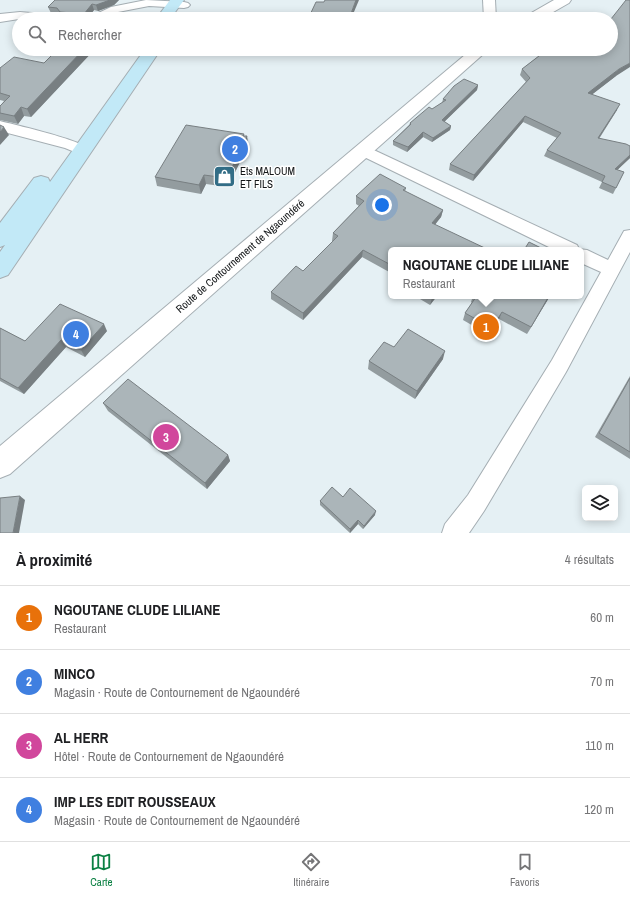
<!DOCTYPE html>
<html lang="fr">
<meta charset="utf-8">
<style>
:root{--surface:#fff;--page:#f6f6f6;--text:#202124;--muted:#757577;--line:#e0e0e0;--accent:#0b8043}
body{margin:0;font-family:"Archivo Narrow",sans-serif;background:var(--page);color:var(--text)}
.controls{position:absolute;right:12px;bottom:12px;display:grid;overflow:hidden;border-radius:6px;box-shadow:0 2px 10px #0003}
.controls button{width:36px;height:36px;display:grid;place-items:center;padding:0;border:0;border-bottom:1px solid var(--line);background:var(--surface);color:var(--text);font:20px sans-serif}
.you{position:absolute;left:382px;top:205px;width:14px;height:14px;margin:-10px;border:3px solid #fff;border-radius:50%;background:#1a73e8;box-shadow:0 0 0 6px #1a73e833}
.badge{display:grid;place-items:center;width:26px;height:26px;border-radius:50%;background:var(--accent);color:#fff;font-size:13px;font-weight:700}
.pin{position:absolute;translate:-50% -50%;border:2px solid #fff;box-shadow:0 1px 4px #0006}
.popup{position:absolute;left:388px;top:247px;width:196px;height:52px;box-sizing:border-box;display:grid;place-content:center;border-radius:6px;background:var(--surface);filter:drop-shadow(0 1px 3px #0005);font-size:13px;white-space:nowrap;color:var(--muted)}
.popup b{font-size:15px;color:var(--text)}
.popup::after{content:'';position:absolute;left:50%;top:100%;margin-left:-8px;border:8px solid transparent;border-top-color:var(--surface)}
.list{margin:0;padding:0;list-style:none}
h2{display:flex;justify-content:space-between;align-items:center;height:52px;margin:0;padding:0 16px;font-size:17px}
h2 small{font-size:13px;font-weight:400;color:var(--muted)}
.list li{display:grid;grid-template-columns:26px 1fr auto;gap:12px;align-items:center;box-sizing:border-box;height:64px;padding:0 16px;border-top:1px solid var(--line)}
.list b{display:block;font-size:15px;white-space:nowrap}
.list p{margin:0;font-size:13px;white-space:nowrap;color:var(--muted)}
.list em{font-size:13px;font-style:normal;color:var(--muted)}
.icon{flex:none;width:22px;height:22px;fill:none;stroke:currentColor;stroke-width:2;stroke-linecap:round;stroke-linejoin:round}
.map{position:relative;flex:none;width:630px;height:533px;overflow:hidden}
.search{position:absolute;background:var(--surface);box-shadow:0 2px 10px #0003;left:12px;right:12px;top:12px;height:44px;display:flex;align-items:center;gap:10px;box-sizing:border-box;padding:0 14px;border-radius:22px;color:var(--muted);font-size:15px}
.sheet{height:308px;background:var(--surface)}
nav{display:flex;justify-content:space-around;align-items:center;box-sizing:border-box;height:56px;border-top:1px solid var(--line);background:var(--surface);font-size:11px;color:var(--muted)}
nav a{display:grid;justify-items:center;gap:2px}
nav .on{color:var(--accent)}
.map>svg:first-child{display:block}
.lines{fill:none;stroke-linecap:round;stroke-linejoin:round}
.minor-casing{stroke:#a5aeb3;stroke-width:2}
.tertiary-casing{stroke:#a5aeb3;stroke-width:2}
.secondary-casing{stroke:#a5aeb3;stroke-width:2}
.minor{fill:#fff;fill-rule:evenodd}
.tertiary{fill:#fff;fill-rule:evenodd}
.secondary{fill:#c2e9f7;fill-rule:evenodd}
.wall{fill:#939c9f}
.shaded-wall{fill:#787f82}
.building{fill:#abb5b9;stroke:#787f82}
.labels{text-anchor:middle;stroke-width:3;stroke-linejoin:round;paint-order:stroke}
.poi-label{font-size:11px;fill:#141719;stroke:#fff;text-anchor:start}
.street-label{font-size:11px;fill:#141719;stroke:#fff}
</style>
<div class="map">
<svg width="630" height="533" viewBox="0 0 630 533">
<rect width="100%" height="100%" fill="#e5f0f4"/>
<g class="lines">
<defs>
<g id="minor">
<polygon points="146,0 184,2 188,3 190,5 188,7 184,8 149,6 118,12 105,19 90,19 92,16 111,7"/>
<polygon points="483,0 495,0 496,19 484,19"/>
<polygon points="20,12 55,15 59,16 61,19 19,19 0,22 0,14"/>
<path d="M0,121C15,125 83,140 90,150L87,154L82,155L65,148L0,131Z"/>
<polygon points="363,145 577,245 579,249 587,250 608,260 624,231 630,230 630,252 566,372 484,511 469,533 442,533 445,524 468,495 552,360 601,272 581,263 581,250 555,250 358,154 355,150 358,146"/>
</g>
<g id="tertiary">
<polygon points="554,0 571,0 569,3 541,19 524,19 526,16"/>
<polygon points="472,49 489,49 10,474 0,478 0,446"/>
</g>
<g id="secondary">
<polygon points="170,0 184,0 170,19 156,19"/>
<polygon points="145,49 161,49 8,275 0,278 0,252 5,245 0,247 0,223 34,178 41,176 48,178 50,182"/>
</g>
</defs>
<!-- minor casing -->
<use href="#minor" class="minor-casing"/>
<!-- tertiary casing -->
<use href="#tertiary" class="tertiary-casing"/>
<!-- secondary casing -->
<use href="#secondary" class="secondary-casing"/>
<!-- minor -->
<use href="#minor" class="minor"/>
<!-- tertiary -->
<use href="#tertiary" class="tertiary"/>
<!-- secondary -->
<use href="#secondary" class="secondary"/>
</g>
<!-- wall -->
<g class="wall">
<polygon points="54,0 119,0 114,5 98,11 94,10 87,19 72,19 62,18 59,15 51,13 48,7 54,1"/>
<polygon points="58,49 95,49 31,117 24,116 18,124 0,120 0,106 4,101 0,100 0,68 44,63"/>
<polygon points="541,49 611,49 616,76 591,95 617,110 599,139 630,146 630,158 617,170 624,172 613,194 599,188 602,182 544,156 547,150 557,138 523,122 473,181 449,170 450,164 526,82 520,75 522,69 544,52 540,50"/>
<polygon points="478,85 477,90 444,122 451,126 450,130 432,142 423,137 407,152 393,145 393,141 409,125 410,123 442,103 443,99"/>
<polygon points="244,136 247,136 248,145 228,187 206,184 201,194 157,186 155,177"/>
<polygon points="406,188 405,192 443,210 441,217 435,224 391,250 391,273 362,257 303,320 271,299 271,292 303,271 333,241 332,241 333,233 359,206 356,204 356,196"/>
<polygon points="415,296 437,296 430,305"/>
<polygon points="473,296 550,296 527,334 499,319 489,335 463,320 465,313 472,303 471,302"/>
<polygon points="0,328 25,341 107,331 85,357 66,347 24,394 0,381"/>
<polygon points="394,347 443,359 415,399 368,369 369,361"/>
<polygon points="630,376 630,459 595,437"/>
<polygon points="103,403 228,455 230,461 207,489 108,411"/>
<polygon points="343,497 375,515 363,529 358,524 350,533 320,505 320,501"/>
</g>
<!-- shaded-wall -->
<g class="shaded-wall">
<polygon points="110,0 119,0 114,5 98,11 96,5"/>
<polygon points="356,0 359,0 351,19 349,19"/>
<polygon points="92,4 94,10 87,19 85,19 84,14"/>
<polygon points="84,49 95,49 31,117 27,109"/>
<polygon points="630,63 630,67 616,76 585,100 588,93 619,69"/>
<polygon points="478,85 477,90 441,125 442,120"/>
<polygon points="620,104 617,110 595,144 598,138"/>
<polygon points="21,107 24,116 18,124 14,116"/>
<polygon points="525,116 523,122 473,181 474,175"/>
<polygon points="451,126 450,130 432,142 433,138"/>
<polygon points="4,127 9,135 0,145 0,132"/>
<polygon points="423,132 423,137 407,152 408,147"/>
<polygon points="244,134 244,142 247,136 248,145 228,187 227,178"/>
<polygon points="630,155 630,158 612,175 615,169"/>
<polygon points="204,175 206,184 201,194 199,185"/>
<polygon points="443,210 441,217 431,230 432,223"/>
<polygon points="363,250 362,257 303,320 303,313"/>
<polygon points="433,296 437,296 430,305 432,298"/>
<polygon points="549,296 550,296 527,334 531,327"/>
<polygon points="502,312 499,319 489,335 492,328"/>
<polygon points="104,324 107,331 85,357 81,350"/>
<polygon points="61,340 66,347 24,394 18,388"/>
<polygon points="445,351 443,359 415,399 417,391"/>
<polygon points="228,455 230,461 207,489 205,483"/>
<polygon points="20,496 25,500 19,533 13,533"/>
<polygon points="376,511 375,515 363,529 364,526"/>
<polygon points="358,520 358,524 350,533 350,529"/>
</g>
<!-- building -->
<g class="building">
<polygon points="55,0 110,0 96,5 92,4 84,14 60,12 57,8 48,7"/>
<polygon points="325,0 356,0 349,19 308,19 316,2 324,2"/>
<polygon points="626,0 630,0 630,63 619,69 588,93 620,104 598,138 626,144 630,146 630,155 615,169 624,172 616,188 602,182 605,176 547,150 561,133 525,116 474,175 450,164 530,78 522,69 548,49 611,49 611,19"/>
<polygon points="58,49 84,49 27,109 21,107 14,116 0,113 0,106 10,96 0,93 0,68 14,57 44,63"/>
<polygon points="464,79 478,85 442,120 451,126 433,138 423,132 408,147 393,141 411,124 410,123 429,107 432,109 446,100 443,99 454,86"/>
<polygon points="0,125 4,127 0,132"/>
<polygon points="186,125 244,134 243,136 247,136 227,178 204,175 199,185 155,177"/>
<polygon points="380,174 406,188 403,190 443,210 432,223 489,250 391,250 391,265 363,250 303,313 271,292 296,266 303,271 338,236 333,233 364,201 356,196"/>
<polygon points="529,242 545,250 524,250"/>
<polygon points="475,296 549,296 531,327 502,312 492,328 465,313 476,297"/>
<polygon points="60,304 104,324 81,350 61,340 18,388 0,378 0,328 25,341"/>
<polygon points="408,329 445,351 417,391 369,361 384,342 394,347"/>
<polygon points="630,378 630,452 599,433"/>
<polygon points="128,379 228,455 205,483 103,403"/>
<polygon points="332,487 343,497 350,488 376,511 364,526 358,520 350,529 320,501"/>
<polygon points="20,496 13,533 0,533 0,498"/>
</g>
<!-- icons -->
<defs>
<symbol id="shop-square" viewBox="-11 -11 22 22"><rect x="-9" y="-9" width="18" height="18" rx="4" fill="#326d86" stroke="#fff"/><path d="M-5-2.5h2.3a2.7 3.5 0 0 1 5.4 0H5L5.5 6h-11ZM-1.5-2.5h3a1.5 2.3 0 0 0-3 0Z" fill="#fff"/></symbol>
</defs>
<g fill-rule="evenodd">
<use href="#shop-square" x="212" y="164" width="25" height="25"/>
</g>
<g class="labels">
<!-- poi labels -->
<g class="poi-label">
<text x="240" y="175">Ets MALOUM<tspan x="240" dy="13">ET FILS</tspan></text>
</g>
<!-- street labels -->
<g class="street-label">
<text transform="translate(240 256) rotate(-41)" y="4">Route de Contournement de Ngaoundéré</text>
</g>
</g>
</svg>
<div class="controls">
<button><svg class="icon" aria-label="layers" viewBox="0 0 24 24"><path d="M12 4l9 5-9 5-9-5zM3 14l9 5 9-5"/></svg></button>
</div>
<div class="you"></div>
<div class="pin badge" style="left:486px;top:327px;background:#e8710a">1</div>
<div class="popup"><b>NGOUTANE CLUDE LILIANE</b>Restaurant</div>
<div class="pin badge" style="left:235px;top:149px;background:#3f7fe0">2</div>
<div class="pin badge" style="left:166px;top:437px;background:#d1479c">3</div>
<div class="pin badge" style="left:76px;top:334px;background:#3f7fe0">4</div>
<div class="search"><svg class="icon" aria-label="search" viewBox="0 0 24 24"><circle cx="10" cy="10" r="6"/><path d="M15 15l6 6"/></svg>Rechercher</div>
</div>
<section class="sheet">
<h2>À proximité<small>4 résultats</small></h2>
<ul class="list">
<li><span class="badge" style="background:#e8710a">1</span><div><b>NGOUTANE CLUDE LILIANE</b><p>Restaurant</p></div><em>60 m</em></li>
<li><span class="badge" style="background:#3f7fe0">2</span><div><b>MINCO</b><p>Magasin · Route de Contournement de Ngaoundéré</p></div><em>70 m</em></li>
<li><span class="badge" style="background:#d1479c">3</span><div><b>AL HERR</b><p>Hôtel · Route de Contournement de Ngaoundéré</p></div><em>110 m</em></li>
<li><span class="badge" style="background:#3f7fe0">4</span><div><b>IMP LES EDIT ROUSSEAUX</b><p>Magasin · Route de Contournement de Ngaoundéré</p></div><em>120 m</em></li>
</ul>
</section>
<nav>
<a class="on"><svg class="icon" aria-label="map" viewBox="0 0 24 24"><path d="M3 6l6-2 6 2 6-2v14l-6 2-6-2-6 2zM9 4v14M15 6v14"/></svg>Carte</a>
<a><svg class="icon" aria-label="directions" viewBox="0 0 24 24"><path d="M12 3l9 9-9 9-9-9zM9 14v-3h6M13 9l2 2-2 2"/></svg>Itinéraire</a>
<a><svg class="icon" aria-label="saved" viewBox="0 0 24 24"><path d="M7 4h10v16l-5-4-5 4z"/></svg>Favoris</a>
</nav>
